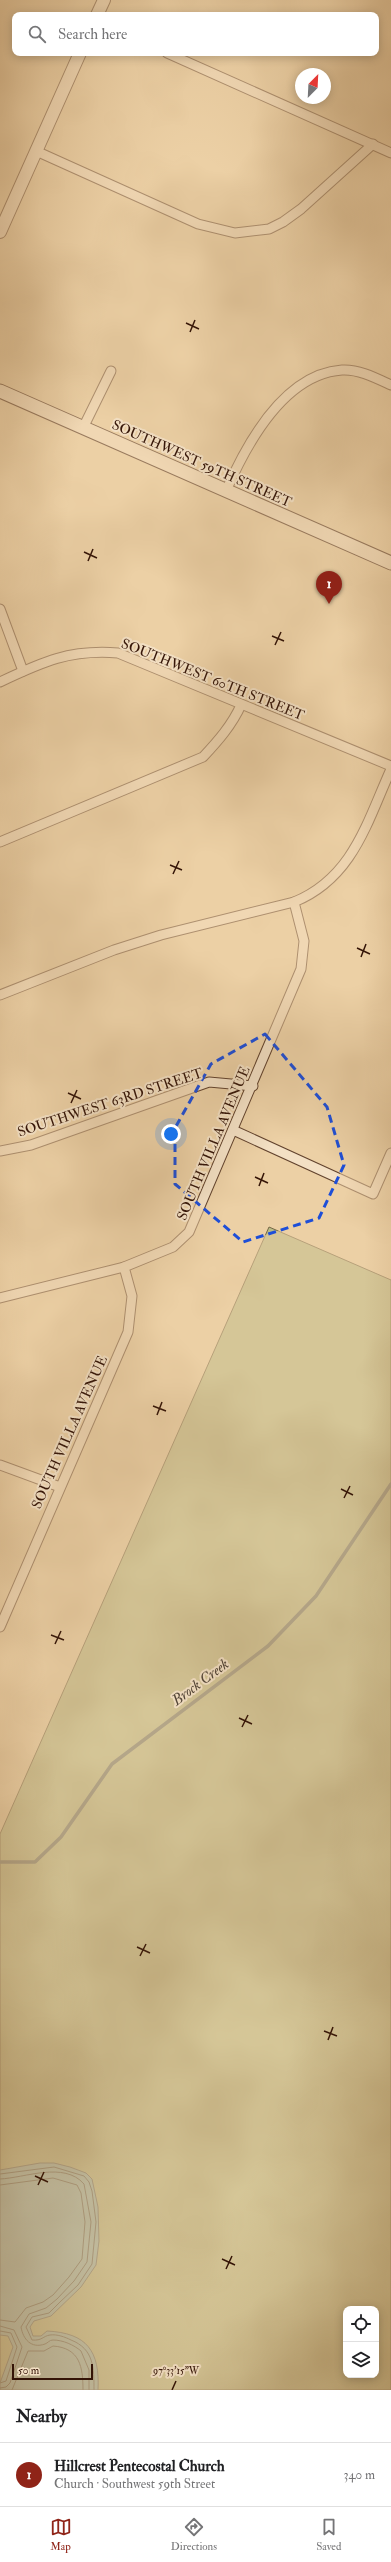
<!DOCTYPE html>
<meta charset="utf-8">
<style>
:root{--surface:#fff;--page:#f2f2f2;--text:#202124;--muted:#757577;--line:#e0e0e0;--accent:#8f2418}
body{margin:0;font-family:"IM FELL Double Pica",serif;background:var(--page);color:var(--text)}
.controls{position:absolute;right:12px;bottom:12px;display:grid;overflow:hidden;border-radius:8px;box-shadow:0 2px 10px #0003}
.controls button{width:36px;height:36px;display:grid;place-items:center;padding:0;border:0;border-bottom:1px solid var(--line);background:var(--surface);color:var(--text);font:20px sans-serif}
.compass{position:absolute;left:295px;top:68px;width:36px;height:36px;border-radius:50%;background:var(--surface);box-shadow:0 2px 10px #0003;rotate:24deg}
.scale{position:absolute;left:12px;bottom:10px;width:81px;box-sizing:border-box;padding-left:4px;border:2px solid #341407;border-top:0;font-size:11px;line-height:14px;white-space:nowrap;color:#341407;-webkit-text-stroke:3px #f3e0c4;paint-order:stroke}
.you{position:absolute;left:171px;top:1134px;width:14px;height:14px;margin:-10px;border:3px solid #fff;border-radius:50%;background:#1a73e8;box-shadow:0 0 0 6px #1a73e833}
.badge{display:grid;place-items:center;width:26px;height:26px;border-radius:50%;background:var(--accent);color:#fff;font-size:13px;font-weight:700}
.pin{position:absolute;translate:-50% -33px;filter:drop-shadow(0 1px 2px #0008)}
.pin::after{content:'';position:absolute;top:21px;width:14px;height:12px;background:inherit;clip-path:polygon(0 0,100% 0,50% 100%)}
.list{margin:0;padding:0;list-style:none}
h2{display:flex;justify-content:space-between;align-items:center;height:52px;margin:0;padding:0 16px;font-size:17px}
h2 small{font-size:13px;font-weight:400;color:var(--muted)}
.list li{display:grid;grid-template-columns:26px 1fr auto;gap:12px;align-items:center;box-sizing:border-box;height:64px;padding:0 16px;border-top:1px solid var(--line)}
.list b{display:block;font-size:15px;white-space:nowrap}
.list p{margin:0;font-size:13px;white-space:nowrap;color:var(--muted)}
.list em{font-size:13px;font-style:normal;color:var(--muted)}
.icon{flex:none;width:22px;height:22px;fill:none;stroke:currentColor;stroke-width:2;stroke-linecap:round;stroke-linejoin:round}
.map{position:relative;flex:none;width:391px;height:2390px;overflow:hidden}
.search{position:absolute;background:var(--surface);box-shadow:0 2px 10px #0003;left:12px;right:12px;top:12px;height:44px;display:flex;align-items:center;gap:10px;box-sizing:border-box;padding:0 14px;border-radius:8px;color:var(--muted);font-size:15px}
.sheet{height:116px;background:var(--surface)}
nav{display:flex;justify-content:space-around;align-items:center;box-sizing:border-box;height:56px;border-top:1px solid var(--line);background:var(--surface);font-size:11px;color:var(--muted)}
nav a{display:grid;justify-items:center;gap:2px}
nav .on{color:var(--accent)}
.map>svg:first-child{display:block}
.green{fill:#b8bb86;stroke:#766846;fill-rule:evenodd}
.water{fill:#99b6aa;stroke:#717569}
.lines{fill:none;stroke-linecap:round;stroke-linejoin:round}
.shore{stroke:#666558;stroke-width:1}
.stream{stroke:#717569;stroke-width:3.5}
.minor-casing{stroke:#62432e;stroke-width:11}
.tertiary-casing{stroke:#62432e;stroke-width:14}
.secondary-casing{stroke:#341407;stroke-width:15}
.minor{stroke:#f3e0c4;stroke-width:9}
.tertiary{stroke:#f3e0c4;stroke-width:12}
.secondary{stroke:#f3e0c4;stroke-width:13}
.marked{fill:none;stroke:#1d4ed8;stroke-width:3;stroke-dasharray:8 5;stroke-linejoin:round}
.ticks{fill:none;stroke:#341407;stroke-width:1.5}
.labels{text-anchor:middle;stroke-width:4;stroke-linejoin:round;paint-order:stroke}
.street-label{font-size:14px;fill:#341407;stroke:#f3e0c4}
.water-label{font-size:15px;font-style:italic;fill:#524538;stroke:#f3e0c4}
.ticks-label{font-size:10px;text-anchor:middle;fill:#341407;stroke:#f3e0c4;stroke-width:4;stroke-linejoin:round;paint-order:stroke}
</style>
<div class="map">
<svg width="391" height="2390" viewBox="0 0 391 2390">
<rect width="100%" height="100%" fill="#ecd0a5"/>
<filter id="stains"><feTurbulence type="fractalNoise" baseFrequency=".005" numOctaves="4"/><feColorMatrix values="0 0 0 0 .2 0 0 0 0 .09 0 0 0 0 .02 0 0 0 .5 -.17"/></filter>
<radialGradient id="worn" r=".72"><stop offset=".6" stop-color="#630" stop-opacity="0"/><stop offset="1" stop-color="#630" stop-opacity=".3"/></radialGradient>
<!-- green -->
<path class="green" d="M269,1227L391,1280V2390H0V1834ZM346,2309H376V2375H346Z"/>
<!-- water -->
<path class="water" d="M40,2163H54L70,2167L86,2173L92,2179L98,2207L99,2241L96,2265L81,2287L51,2316L34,2321L30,2327L33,2336H41L47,2331C87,2333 100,2351 98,2390H0V2383L13,2347L8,2336L0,2335V2170Z"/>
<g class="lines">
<!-- shore -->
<g class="shore">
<path d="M0,2174L54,2167L84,2176L89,2182L92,2191L96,2222L92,2264L78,2285L60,2302L49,2313L32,2317L26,2327L32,2340C42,2341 43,2336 50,2335C57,2334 65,2337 71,2340C94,2349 94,2368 94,2390"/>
<path d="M0,2179C25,2178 64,2161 84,2184L91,2222L87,2262L74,2281L57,2299L46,2308L29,2314L21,2327C23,2339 31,2349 45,2344C48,2343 49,2340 53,2340C63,2340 74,2345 81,2351L89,2370V2390"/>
<polyline points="0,2185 53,2178 77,2185 81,2193 85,2222 82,2259 69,2277 53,2295 43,2302 26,2308 15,2322 0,2320"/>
<polyline points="0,2326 14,2330 22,2347 10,2383 6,2387 0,2388"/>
<polyline points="0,2331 11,2333 17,2347 6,2381 0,2383"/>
<path d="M12,2390L28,2351H44L53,2346C80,2348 83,2367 83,2390"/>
</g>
<!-- stream -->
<polyline class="stream" points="0,1862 35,1862 61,1837 112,1764 268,1646 316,1596 391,1484"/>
<defs>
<g id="minor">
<polyline points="167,53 391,153"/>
<polyline points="36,151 198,224 235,233 269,229 283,222 301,209 373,144"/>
<polyline points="83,428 111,371"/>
<path d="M226,491C246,445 284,374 342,370C359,369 376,378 391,385"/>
<polyline points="0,609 23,671"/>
<path d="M0,682C42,662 70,649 118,653L391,766"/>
<path d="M0,842L203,757C218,741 232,725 241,705"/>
<polyline points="0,995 114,950 161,935 294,902"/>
<polyline points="233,1130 373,1194 391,1153"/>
<polyline points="0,1151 31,1145 209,1082 253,1086"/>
<polyline points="0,1298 124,1267"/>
<polyline points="0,1465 60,1487"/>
<path d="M0,1627L128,1332L132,1296L124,1267L173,1247L189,1232L301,969L304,941L294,902C353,878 367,822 391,769"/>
</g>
<g id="tertiary">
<polyline points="97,15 104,0"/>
<polyline points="0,232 80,53"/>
</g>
<polyline id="secondary" points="0,391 391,563"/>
</defs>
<!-- minor casing -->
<use href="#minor" class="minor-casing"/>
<!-- tertiary casing -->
<use href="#tertiary" class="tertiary-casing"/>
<!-- secondary casing -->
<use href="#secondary" class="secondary-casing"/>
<!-- minor -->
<use href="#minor" class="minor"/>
<!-- tertiary -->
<use href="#tertiary" class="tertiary"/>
<!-- secondary -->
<use href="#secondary" class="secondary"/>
</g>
<!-- marked area -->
<path d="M0 0H391V2390H0ZM265,1034L327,1107L344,1165L319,1218L243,1242L175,1184V1128L211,1064Z" fill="#ecd0a5" fill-opacity=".55" fill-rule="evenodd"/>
<path class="marked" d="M265,1034L327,1107L344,1165L319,1218L243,1242L175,1184V1128L211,1064Z"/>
<!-- ticks -->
<path class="ticks" d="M186,323L199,329M190,332L195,320M84,552L97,558M88,561L93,549M272,636L284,641M275,645L281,632M170,865L182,870M173,874L179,861M357,948L370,954M361,957L366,944M68,1093L81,1099M71,1103L77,1090M255,1177L268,1183M259,1186L264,1173M153,1406L166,1411M157,1415L162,1402M341,1489L353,1495M344,1498L350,1486M51,1635L64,1640M55,1644L61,1631M239,1718L252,1724M242,1727L248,1715M137,1947L150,1953M140,1956L146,1944M324,2031L337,2036M328,2040L333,2027M35,2176L48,2182M38,2185L44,2172M222,2259L235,2265M226,2269L232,2256M172,2390L176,2381"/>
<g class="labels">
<!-- street labels -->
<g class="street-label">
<text transform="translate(202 463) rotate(24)" y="5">SOUTHWEST 59TH STREET</text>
<text transform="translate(213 679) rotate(22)" y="5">SOUTHWEST 60TH STREET</text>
<text transform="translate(110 1102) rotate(-18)" y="5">SOUTHWEST 63RD STREET</text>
<text transform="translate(213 1143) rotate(-67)" y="5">SOUTH VILLA AVENUE</text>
<text transform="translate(69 1432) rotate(-66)" y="5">SOUTH VILLA AVENUE</text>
</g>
<!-- water labels -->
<g class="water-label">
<text transform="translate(200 1682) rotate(-37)" y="5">Brock Creek</text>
</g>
</g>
<g class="ticks-label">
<text x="176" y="2374">97°33'15"W</text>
</g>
<rect width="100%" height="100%" filter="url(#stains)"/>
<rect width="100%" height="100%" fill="url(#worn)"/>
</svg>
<div class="controls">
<button><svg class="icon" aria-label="locate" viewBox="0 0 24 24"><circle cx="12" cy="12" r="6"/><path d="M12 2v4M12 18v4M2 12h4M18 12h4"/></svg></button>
<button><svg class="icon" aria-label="layers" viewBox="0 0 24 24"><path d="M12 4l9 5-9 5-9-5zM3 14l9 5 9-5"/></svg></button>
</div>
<svg class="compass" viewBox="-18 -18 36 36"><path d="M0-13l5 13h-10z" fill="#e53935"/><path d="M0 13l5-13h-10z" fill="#757577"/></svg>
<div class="scale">50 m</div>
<div class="you"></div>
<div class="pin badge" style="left:329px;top:604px">1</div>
<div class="search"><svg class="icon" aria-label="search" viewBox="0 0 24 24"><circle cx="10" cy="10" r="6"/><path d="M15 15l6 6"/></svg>Search here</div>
</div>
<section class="sheet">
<h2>Nearby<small></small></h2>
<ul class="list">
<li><span class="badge">1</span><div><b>Hillcrest Pentecostal Church</b><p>Church · Southwest 59th Street</p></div><em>340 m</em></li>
</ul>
</section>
<nav>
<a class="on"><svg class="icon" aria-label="map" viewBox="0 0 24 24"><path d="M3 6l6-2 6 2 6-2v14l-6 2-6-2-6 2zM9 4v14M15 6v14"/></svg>Map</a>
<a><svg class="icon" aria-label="directions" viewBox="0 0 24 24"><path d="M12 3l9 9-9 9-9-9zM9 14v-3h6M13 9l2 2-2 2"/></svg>Directions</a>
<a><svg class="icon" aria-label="saved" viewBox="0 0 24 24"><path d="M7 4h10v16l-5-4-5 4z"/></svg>Saved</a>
</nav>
